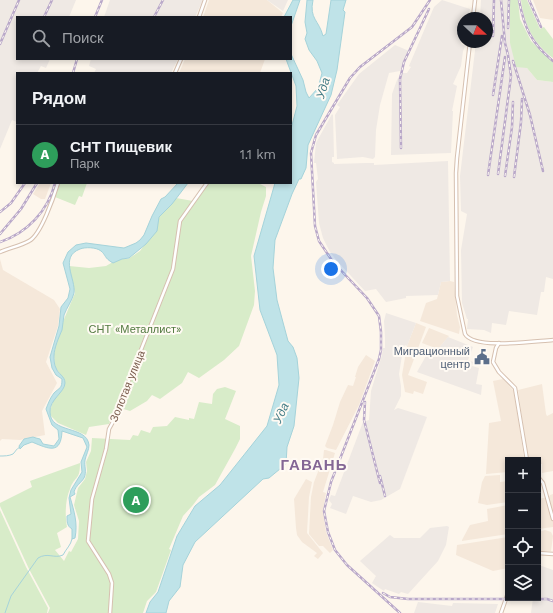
<!DOCTYPE html>
<html lang="ru">
<meta charset="utf-8">
<style>
:root{--surface:#171b24;--page:#20242c;--text:#f1f3f6;--muted:#9ea1a6;--line:#363941;--accent:#ea580c}
body{margin:0;font-family:"Work Sans",sans-serif;background:var(--page);color:var(--text)}
.controls{position:absolute;right:12px;bottom:12px;display:grid;overflow:hidden;border-radius:0px;box-shadow:0 2px 6px #0003}
.controls button{width:36px;height:36px;display:grid;place-items:center;padding:0;border:0;border-bottom:1px solid var(--line);background:var(--surface);color:var(--text);font:20px sans-serif}
.compass{position:absolute;left:457px;top:12px;width:36px;height:36px;border-radius:50%;background:var(--surface);box-shadow:0 2px 6px #0003;rotate:112deg}
.you{position:absolute;left:331px;top:269px;width:14px;height:14px;margin:-10px;border:3px solid #fff;border-radius:50%;background:#1a73e8;box-shadow:0 0 0 6px #1a73e833}
.badge{display:grid;place-items:center;width:26px;height:26px;border-radius:50%;background:var(--accent);color:#fff;font-size:13px;font-weight:700}
.pin{position:absolute;translate:-50% -50%;border:2px solid #fff;box-shadow:0 1px 4px #0006}
.list{margin:0;padding:0;list-style:none}
h2{display:flex;justify-content:space-between;align-items:center;height:52px;margin:0;padding:0 16px;font-size:17px}
h2 small{font-size:13px;font-weight:400;color:var(--muted)}
.list li{display:grid;grid-template-columns:26px 1fr auto;gap:12px;align-items:center;box-sizing:border-box;height:60px;padding:0 16px;border-top:1px solid var(--line)}
.list b{display:block;font-size:15px;white-space:nowrap}
.list p{margin:0;font-size:13px;white-space:nowrap;color:var(--muted)}
.list em{font-size:13px;font-style:normal;color:var(--muted)}
.icon{flex:none;width:22px;height:22px;fill:none;stroke:currentColor;stroke-width:2;stroke-linecap:round;stroke-linejoin:round}
.map{position:relative;flex:none;width:553px;height:613px;overflow:hidden}
.search{position:absolute;background:var(--surface);box-shadow:0 2px 6px #0003;left:16px;top:16px;width:276px;height:44px;display:flex;align-items:center;gap:10px;box-sizing:border-box;padding:0 14px;border-radius:0px;color:var(--muted);font-size:15px}
.panel{position:absolute;background:var(--surface);box-shadow:0 2px 6px #0003;left:16px;top:72px;width:276px;height:112px;border-radius:0px}
.map>svg:first-child{display:block}
.residential{fill:#f5e8da}
.industrial{fill:#efe9e4}
.green{fill:#d8ecc9}
.water{fill:#bfe3e8;stroke:#a5d3da}
.lines{fill:none;stroke-linecap:round;stroke-linejoin:round}
.stream{stroke:#a5d3da;stroke-width:1}
.secondary-casing{stroke:#d6c0b0;stroke-width:4.5}
.secondary{stroke:#fff;stroke-width:2.5}
.rail-casing{stroke:#b9a8c9;stroke-width:2.5}
.rail{stroke:#fffaf3;stroke-width:1;stroke-dasharray:3;stroke-linecap:butt}
.labels{text-anchor:middle;stroke-width:4;stroke-linejoin:round;paint-order:stroke}
.park-label{font-size:11px;fill:#537a41;stroke:#fffaf3}
.service-label{font-size:11px;fill:#4e5e75;stroke:#fffaf3;text-anchor:end}
.street-label{font-size:11px;fill:#7a5c4d;stroke:#fffaf3}
.water-label{font-size:12px;font-style:italic;fill:#437c86;stroke:#fffaf3}
.district-label{font-size:15px;font-weight:bold;letter-spacing:1px;fill:#846695;stroke:#fffaf3}
</style>
<div class="map">
<svg width="553" height="613" viewBox="0 0 553 613">
<rect width="100%" height="100%" fill="#fdf6ec"/>
<!-- residential -->
<g class="residential">
<polygon points="209,0 267,0 283,13 281,17 203,17"/>
<polygon points="533,0 553,0 553,20 540,18"/>
<polygon points="185,59 265,59 260,73 179,73"/>
<polygon points="40,183 51,183 45,199 41,199 33,194"/>
<polygon points="0,259 3,270 54,300 60,309 58,326 46,362 57,383 42,411 45,435 20,440 2,439 0,441"/>
<polygon points="450,281 454,282 457,315 460,327 459,334 420,321 426,303 437,299 441,282"/>
<polygon points="416,323 426,327 408,375 427,382 423,394 414,391 413,394 405,392 402,375 407,346"/>
<polygon points="429,328 449,336 438,349 422,343"/>
<polygon points="366,355 375,361 359,405 336,450 327,448 325,446 333,425 340,402 348,385 353,386 356,377 355,377 358,367"/>
<polygon points="503,379 514,391 524,458 508,460 508,472 486,474 489,423 501,421 493,381"/>
<polygon points="542,384 546,414 547,416 553,413 553,471 542,473 542,464 538,464 538,460 528,460 518,390"/>
<polygon points="324,450 326,450 335,453 323,492 326,493 323,511 326,532 333,550 330,553 323,546 319,546 309,534 311,497 314,482 323,459"/>
<polygon points="500,475 500,482 508,481 508,502 487,505 478,503 482,482 485,476"/>
<polygon points="306,479 312,482 309,497 307,533 323,553 318,559 314,556 317,553 302,542 297,535 296,528 294,499"/>
<polygon points="553,494 553,527 538,529 538,499 549,497 550,495"/>
<polygon points="508,505 508,534 462,541 462,540 470,525 488,521 487,509"/>
<polygon points="545,530 551,532 553,536 551,551 538,551 538,532"/>
<polygon points="508,537 508,568 493,571 456,555 457,545"/>
</g>
<!-- industrial -->
<g class="industrial">
<polygon points="0,0 76,0 69,17 17,17 17,59 50,59 46,68 41,66 37,73 17,73 17,122 12,120 0,149"/>
<polygon points="110,0 203,0 195,17 104,17"/>
<polygon points="267,0 288,0 283,11"/>
<polygon points="442,0 470,9 468,18 463,18 463,40 461,44 465,46 463,51 461,66 453,84 457,86 452,111 453,111 451,153 391,155 392,94 397,80 401,73 407,73 411,67 409,66 434,7"/>
<polygon points="481,0 510,0 510,43 527,68 537,80 553,82 553,279 546,277 544,292 541,292 537,315 509,311 506,325 492,323 491,333 484,330 467,329 468,319 467,319 462,303 461,250 467,214 461,211 460,176 476,42 487,42 487,18 480,18"/>
<polygon points="395,45 409,51 400,71 389,73 380,105 376,130 375,157 373,159 363,157 337,159 335,115 340,107 337,105 359,74"/>
<polygon points="91,59 178,59 171,73 94,73 96,69 89,66"/>
<polygon points="332,114 333,115 334,157 332,157 332,162 334,163 334,164 366,163 374,163 374,165 448,161 450,281 441,282 438,295 406,296 406,298 386,302 376,289 365,291 337,261 330,252 323,238 319,223 316,182 318,179 316,163 314,163 316,143"/>
<polygon points="386,313 416,323 407,346 405,345 403,349 399,374 401,386 401,396 394,410 398,408 427,417 400,489 381,500 371,502 353,496 346,514 330,508 332,504 329,500 331,495 335,496 363,422 369,420 371,391 382,355 383,348 385,348 385,338 384,321"/>
<polygon points="448,337 473,347 468,360 473,362 472,366 479,368 476,384 482,385 481,395 417,372 431,347 438,349"/>
<polygon points="447,526 449,527 446,545 438,561 408,594 401,592 399,594 385,589 384,591 372,583 376,576 360,561 390,535 394,538 420,538 430,528"/>
<polygon points="539,565 553,570 553,613 531,613 533,598 538,598"/>
<polygon points="418,602 452,606 453,603 498,604 495,613 414,613"/>
</g>
<!-- green -->
<g class="green">
<polygon points="510,0 518,0 520,19 531,41 553,62 553,82 537,80 527,68 516,67 510,43"/>
<path d="M521,0H527L540,29L544,27L553,39V58C533,43 524,24 521,0Z"/>
<polygon points="60,183 87,183 82,197 79,196 75,205 55,197"/>
<polygon points="208,183 258,183 266,187 266,196 261,212 251,256 255,291 254,305 239,346 224,360 199,378 188,372 182,383 160,399 152,395 147,401 130,411 117,407 109,424 89,427 86,435 58,423 49,414 54,398 60,393 64,385 61,375 55,367 54,354 57,336 75,293 69,275 69,266 89,268 106,266 118,259 128,259 140,251 156,229 158,219 163,212 176,198 193,201"/>
<path d="M225,387L236,391L225,419L240,426V439L235,449L215,485L199,497L193,505L183,516L169,549L171,550L156,592L147,601L143,613H48L50,608L29,569L0,506V503L32,487L30,481L80,463C80,481 75,475 70,489C65,500 65,516 67,527L57,533L61,547L55,550L64,561L69,551L71,552L78,539L79,521L74,505L78,488L85,479L87,471L86,462L91,451L92,438L130,440L133,435L138,436L141,430L150,433L153,427L167,426L175,417L189,420V418L194,419L199,402L212,404L213,394L217,389Z"/>
<polygon points="0,510 26,567 48,608 47,613 0,613"/>
</g>
<!-- water -->
<g class="water">
<polygon points="293,0 300,0 291,26 291,17 284,17"/>
<path d="M307,0H313C309,19 319,20 323,36L326,34L331,0H346L343,10L345,12L337,70L331,95L308,145L306,168L301,179H299L292,194L275,240L273,268L277,300L288,341L293,347L297,358L299,378L294,426L287,447L286,464L269,478L263,479L195,542L183,565L180,587L169,601L166,613H146L150,602L158,592L177,536L195,506L220,485L267,426L279,385L277,355L260,310L254,256L275,183H291V129L297,106L296,86L286,59H291V54L303,80L306,92L309,98L318,88L322,73L317,61L309,50L305,39L307,33L305,22Z"/>
<path d="M178,183H188L172,204L159,217L157,231L146,244L129,258L122,259L113,263C104,258 106,255 101,251C96,247 85,247 80,249C59,257 76,279 74,293C72,301 67,307 64,315C63,320 63,325 62,330C59,337 54,348 54,356C54,359 54,365 56,368C58,374 65,376 65,383C65,392 49,400 50,412C50,434 87,425 89,445C89,450 86,455 85,460C84,466 87,472 84,478C81,483 76,485 74,492L75,494L70,497C74,511 78,523 75,538L72,539V529C67,526 67,522 67,516L71,514L69,498L71,490L82,472L81,462L87,447L83,438L62,431C61,455 49,449 32,442L24,445L20,449L19,446L24,439L33,437L36,438L40,439L43,444L54,446L59,439L58,430L52,425L46,409C48,404 50,398 54,393C60,387 62,389 62,379L56,375L52,368L50,357L59,326L61,307L68,298L70,289L63,263L68,252L76,245L86,243L124,248L136,243L140,240L144,235L152,216L161,199L165,197Z"/>
</g>
<g class="lines">
<!-- stream -->
<g class="stream">
<path d="M0,456C4,456 9,456 13,454C16,451 16,449 20,447"/>
<path d="M5,613L11,596L38,558C48,552 54,559 63,555C66,549 71,545 72,539"/>
</g>
<defs>
<g id="secondary">
<polyline points="199,17 205,0"/>
<polyline points="473,18 475,0"/>
<path d="M470,42L457,158L456,173L457,296L465,334C474,350 535,341 553,340"/>
<polyline points="175,73 181,59"/>
<path d="M0,252C9,248 20,246 29,241C41,235 54,196 58,183"/>
<polyline points="499,343 496,348 493,362 499,372 515,388 527,460"/>
<polyline points="538,477 543,483 553,519"/>
<polyline points="538,553 553,554"/>
<polyline points="110,613 112,583 109,574 88,541 92,499 106,449 109,429 114,420 120,403 173,269 180,221 207,183"/>
<polyline points="501,613 508,593"/>
</g>
</defs>
<!-- secondary casing -->
<use href="#secondary" class="secondary-casing"/>
<!-- secondary -->
<use href="#secondary" class="secondary"/>
<defs>
<g id="rail">
<path d="M519,0C524,27 531,43 553,61"/>
<polyline points="529,0 541,27"/>
<polyline points="44,17 52,0"/>
<polyline points="95,17 102,0"/>
<polyline points="154,17 163,0"/>
<polyline points="508,28 509,0"/>
<polyline points="493,36 494,0"/>
<polyline points="0,44 19,0"/>
<polyline points="513,61 530,115 543,171"/>
<polyline points="73,73 77,59"/>
<polyline points="493,95 502,36"/>
<polyline points="401,148 400,79 404,62 429,9"/>
<polyline points="498,174 511,76 508,55 505,43 501,0"/>
<polyline points="488,175 505,57"/>
<polyline points="505,176 512,127 513,102"/>
<polyline points="514,177 521,122 522,99"/>
<polyline points="0,212 11,203 25,183"/>
<polyline points="0,234 21,209 37,183"/>
<path d="M0,242C27,233 48,211 55,183"/>
<polyline points="365,402 364,420 380,483"/>
<polyline points="380,476 385,496"/>
<polyline points="383,593 390,597 408,599 547,599 553,601"/>
<polyline points="400,613 347,565 335,550 328,532 324,511 331,482 379,359 381,350 381,332 379,316 367,298 333,262 319,241 315,226 311,153 316,135 350,78 360,67 412,27 430,0"/>
</g>
</defs>
<!-- rail casing -->
<use href="#rail" class="rail-casing"/>
<!-- rail -->
<use href="#rail" class="rail"/>
</g>
<!-- icons -->
<defs>
<symbol id="civic-bare" viewBox="-9 -9 18 18"><path d="M-.6-6.5H3V-4.5H.6V-3L4-1V1h2V6H-6V1h2V-1L-.6-3ZM-1.2 2.5V6h2.4V2.5Z" fill="#5c6f8a" stroke="#fffaf3" stroke-width="2.5" paint-order="stroke"/></symbol>
</defs>
<g fill-rule="evenodd">
<use href="#civic-bare" x="471" y="346" width="22" height="22"/>
</g>
<g class="labels">
<!-- park labels -->
<g class="park-label">
<text x="135" y="333">СНТ «Металлист»</text>
</g>
<!-- service labels -->
<g class="service-label">
<text x="470" y="355">Миграционный<tspan x="470" dy="13">центр</tspan></text>
</g>
<!-- street labels -->
<g class="street-label">
<text transform="translate(127 386) rotate(-68)" y="4">Золотая улица</text>
</g>
<!-- water labels -->
<g class="water-label">
<text transform="translate(323 88) rotate(-73)" y="4">Уда</text>
<text transform="translate(281 413) rotate(-65)" y="4">Уда</text>
</g>
<!-- district labels -->
<g class="district-label">
<text x="314" y="470">ГАВАНЬ</text>
</g>
</g>
</svg>
<div class="controls">
<button>+</button>
<button>−</button>
<button><svg class="icon" aria-label="locate" viewBox="0 0 24 24"><circle cx="12" cy="12" r="6"/><path d="M12 2v4M12 18v4M2 12h4M18 12h4"/></svg></button>
<button><svg class="icon" aria-label="layers" viewBox="0 0 24 24"><path d="M12 4l9 5-9 5-9-5zM3 14l9 5 9-5"/></svg></button>
</div>
<svg class="compass" viewBox="-18 -18 36 36"><path d="M0-13l5 13h-10z" fill="#e53935"/><path d="M0 13l5-13h-10z" fill="#9ea1a6"/></svg>
<div class="you"></div>
<div class="pin badge" style="left:136px;top:500px;background:#2e9e5b">A</div>
<div class="search"><svg class="icon" aria-label="search" viewBox="0 0 24 24"><circle cx="10" cy="10" r="6"/><path d="M15 15l6 6"/></svg>Поиск</div>
<section class="panel">
<h2>Рядом<small></small></h2>
<ul class="list">
<li><span class="badge" style="background:#2e9e5b">A</span><div><b>СНТ Пищевик</b><p>Парк</p></div><em>1.1 km</em></li>
</ul>
</section>
</div>
